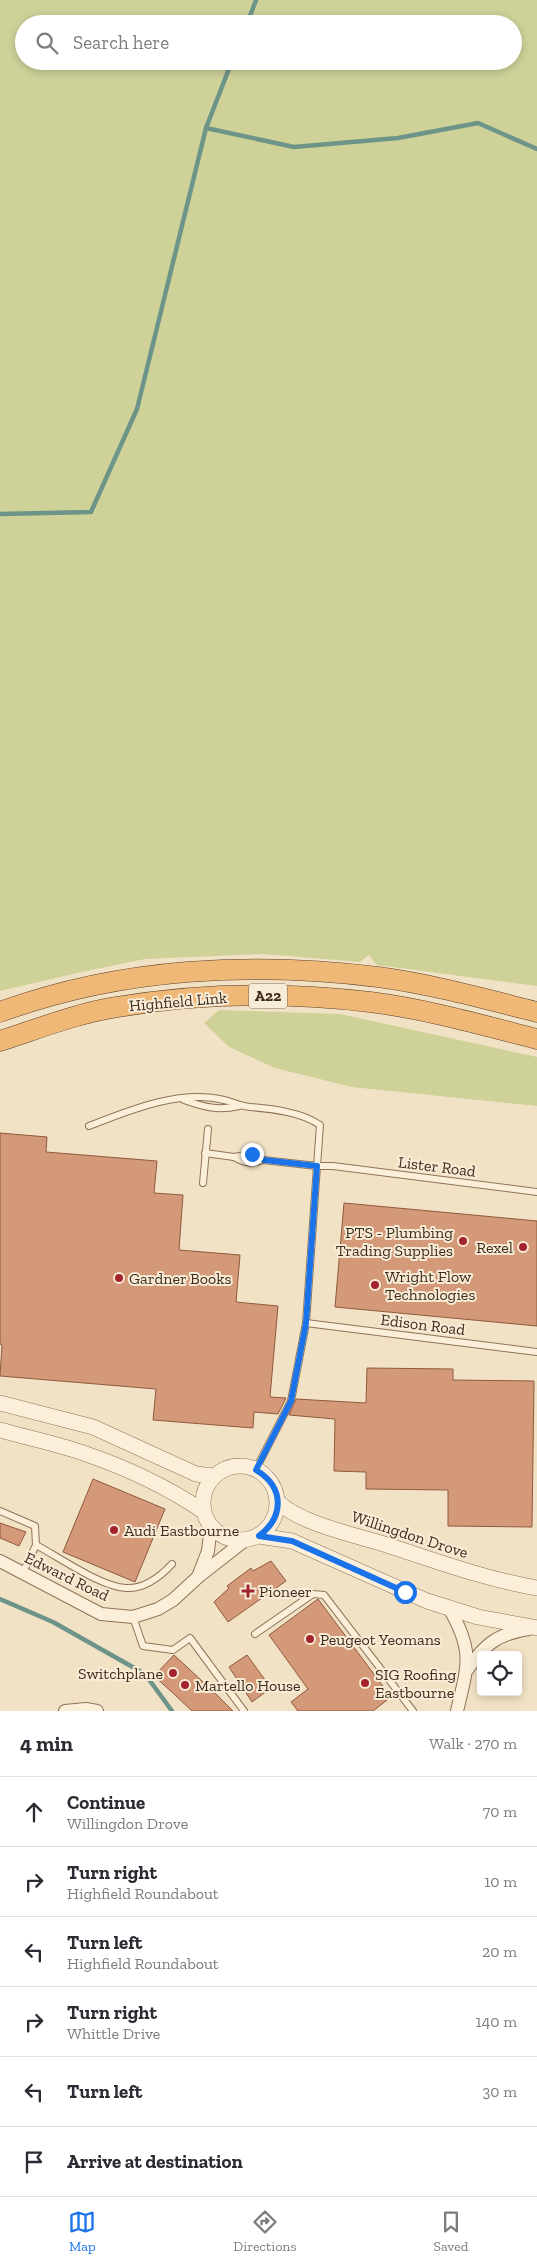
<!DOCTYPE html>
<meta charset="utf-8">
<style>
:root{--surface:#fff;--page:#f7f7f7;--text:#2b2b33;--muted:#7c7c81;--line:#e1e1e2;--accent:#1a73e8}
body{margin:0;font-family:"Zilla Slab",serif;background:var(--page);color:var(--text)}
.controls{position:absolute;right:15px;bottom:15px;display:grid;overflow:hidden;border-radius:5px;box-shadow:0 2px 8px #0003}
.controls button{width:45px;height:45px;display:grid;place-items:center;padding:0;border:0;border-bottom:1px solid var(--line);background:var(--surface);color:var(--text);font:25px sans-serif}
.stop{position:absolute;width:15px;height:15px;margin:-11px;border:4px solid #1a73e8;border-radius:50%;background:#fff}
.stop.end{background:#1a73e8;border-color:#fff;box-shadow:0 1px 5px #0008}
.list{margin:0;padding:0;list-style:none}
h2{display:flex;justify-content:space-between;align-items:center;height:65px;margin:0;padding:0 20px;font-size:21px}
h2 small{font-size:16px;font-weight:400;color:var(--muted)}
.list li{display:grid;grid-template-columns:32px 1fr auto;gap:15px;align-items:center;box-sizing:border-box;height:70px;padding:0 20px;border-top:1px solid var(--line)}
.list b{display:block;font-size:19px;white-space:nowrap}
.list p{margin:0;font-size:16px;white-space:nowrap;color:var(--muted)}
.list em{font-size:16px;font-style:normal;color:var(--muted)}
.icon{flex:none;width:28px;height:28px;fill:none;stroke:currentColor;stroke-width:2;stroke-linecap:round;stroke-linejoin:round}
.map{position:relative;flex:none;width:537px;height:1711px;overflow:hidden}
.search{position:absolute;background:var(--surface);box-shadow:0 2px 8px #0003;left:15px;right:15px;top:15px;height:55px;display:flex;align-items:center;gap:12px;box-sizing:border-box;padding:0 18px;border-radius:28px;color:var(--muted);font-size:19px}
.sheet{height:485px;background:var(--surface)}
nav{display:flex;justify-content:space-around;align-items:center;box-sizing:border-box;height:70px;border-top:1px solid var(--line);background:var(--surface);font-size:14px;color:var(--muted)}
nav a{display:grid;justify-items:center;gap:2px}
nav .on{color:var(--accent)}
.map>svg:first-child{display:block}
.green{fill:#ced198;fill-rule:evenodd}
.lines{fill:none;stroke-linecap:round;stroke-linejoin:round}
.stream{stroke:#6d9488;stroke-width:4.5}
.building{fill:#d39978;stroke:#90593d}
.service-casing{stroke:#8f7359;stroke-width:8}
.minor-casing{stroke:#8f7359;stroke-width:14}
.tertiary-casing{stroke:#8f7359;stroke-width:16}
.trunk-casing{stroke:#5c412e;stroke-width:21}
.service{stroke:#fbefda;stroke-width:6}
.minor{stroke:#fbefda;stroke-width:12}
.tertiary{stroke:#fbefda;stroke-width:15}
.trunk{stroke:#efb876;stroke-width:20}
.route{stroke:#1a73e8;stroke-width:6}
.poi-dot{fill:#a3242d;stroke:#f8ecd6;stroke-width:2}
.labels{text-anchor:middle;stroke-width:4;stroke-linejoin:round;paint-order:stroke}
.shield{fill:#f8ecd6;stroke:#766655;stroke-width:1}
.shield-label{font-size:15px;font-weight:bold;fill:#3e2c1e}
.street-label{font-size:16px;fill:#3e2c1e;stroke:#f8ecd6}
.poi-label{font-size:16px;fill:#3e2c1e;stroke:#f8ecd6;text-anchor:start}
</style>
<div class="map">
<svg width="537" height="1711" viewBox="0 0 537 1711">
<rect width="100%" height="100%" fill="#f2e2c5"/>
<!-- green -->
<g class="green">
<path d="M0,0H537V986L377,965L369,955L360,962L264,954L145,959L86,971L0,991ZM24,24H513V61H24Z"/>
<polygon points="219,1010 340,1014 537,1057 537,1106 352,1087 275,1068 229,1047 204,1023"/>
</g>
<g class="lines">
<!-- stream -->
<g class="stream">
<polyline points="247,24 256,0"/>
<polyline points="206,128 294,147 398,138 478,123 537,149"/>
<polyline points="0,514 91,512 137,409 206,128 232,61"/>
<polyline points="0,1599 53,1622 145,1674 172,1711"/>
</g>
</g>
<!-- building -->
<g class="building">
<polygon points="0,1133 47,1137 46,1152 157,1161 154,1193 183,1195 179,1250 240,1255 236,1302 278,1306 270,1397 286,1398 278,1414 254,1412 253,1428 153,1420 156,1389 0,1376 2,1345 0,1344"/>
<polygon points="344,1203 537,1221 537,1326 335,1307"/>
<polygon points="367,1368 453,1369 453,1380 534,1381 532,1527 448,1526 448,1490 366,1489 366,1472 334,1471 335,1419 289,1415 296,1399 366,1403"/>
<polygon points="93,1479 165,1509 135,1582 63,1552"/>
<polygon points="0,1523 26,1532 19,1546 0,1538"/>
<polygon points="271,1561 286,1581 228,1622 214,1602 229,1588 227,1586 251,1568 253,1571"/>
<polygon points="318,1599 391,1697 373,1711 298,1711 291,1702 308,1689 269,1635"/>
<polygon points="174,1655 216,1694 233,1711 192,1711 174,1694 154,1676"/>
<polygon points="247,1655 271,1688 252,1702 229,1667"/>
</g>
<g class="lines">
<defs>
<g id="service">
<path d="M184,1100C204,1107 218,1111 239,1106"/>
<path d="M89,1126C130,1110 180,1089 224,1100C233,1102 240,1106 250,1107C273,1109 301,1112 320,1125L317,1166L263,1160L252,1154L234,1157L205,1153"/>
<path d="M234,1157C246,1164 251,1164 263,1160"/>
<polyline points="203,1183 208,1129"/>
<polyline points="306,1323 537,1352"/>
<polyline points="256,1469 291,1401 306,1323 317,1166 333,1166 537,1192"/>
<polyline points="0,1511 35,1526 36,1545"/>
<path d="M22,1574L36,1545C59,1557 101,1587 126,1588C144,1589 160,1577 172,1564"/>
<polyline points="133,1617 143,1646 173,1650 190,1638 244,1711"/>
<polyline points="255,1634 313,1594 324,1595 413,1711"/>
</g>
<g id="minor">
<polyline points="0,1561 101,1614 133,1617 158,1609 173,1600 198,1577 244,1541"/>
<polyline points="198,1577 208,1551 211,1526"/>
<path d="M449,1608C474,1651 468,1665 457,1711"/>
<path d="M467,1670C485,1644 497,1634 529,1629"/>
<polyline points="65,1711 86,1709 97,1711"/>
</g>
<g id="tertiary">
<polyline points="0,1403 93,1427 196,1474 214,1476"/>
<path d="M0,1430C28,1438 58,1444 86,1454C127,1468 167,1487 203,1511"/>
<circle cx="240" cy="1503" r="37"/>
<path d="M278,1502C301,1524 355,1535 387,1545C436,1561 485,1579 537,1588"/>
<polyline points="259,1536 292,1541 427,1601 478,1617 537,1628"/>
</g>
<g id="trunk">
<path d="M0,1012C120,968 252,961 378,977C431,984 485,999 537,1012"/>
<path d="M0,1041C38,1029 77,1013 117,1007C199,993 287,992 370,1002C426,1009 482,1025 537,1039"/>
</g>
</defs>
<!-- service casing -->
<use href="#service" class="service-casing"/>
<!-- minor casing -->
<use href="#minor" class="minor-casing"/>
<!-- tertiary casing -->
<use href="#tertiary" class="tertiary-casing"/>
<!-- trunk casing -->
<use href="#trunk" class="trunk-casing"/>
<!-- service -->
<use href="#service" class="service"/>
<!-- minor -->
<use href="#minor" class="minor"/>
<!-- tertiary -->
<use href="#tertiary" class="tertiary"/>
<!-- trunk -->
<use href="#trunk" class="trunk"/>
</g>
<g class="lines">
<!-- route -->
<path class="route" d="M252,1154L264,1160L317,1166L306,1323L291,1401L256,1470C284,1487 285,1516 259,1536L292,1541L405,1592"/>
</g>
<!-- markers -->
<g class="poi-dot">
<circle cx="463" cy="1241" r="5"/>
<circle cx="523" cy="1247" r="5"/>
<circle cx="119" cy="1278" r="5"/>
<circle cx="375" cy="1285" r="5"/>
<circle cx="114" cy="1530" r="5"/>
<path d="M245.5 1583.5h5v5h5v5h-5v5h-5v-5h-5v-5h5z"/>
<circle cx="310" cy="1639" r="5"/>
<circle cx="173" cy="1673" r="5"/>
<circle cx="365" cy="1683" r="5"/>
<circle cx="185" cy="1685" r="5"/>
</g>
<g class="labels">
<!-- shield labels -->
<rect class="shield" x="249" y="983.5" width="38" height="25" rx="4"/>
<g class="shield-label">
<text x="268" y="1001">A22</text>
</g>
<!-- street labels -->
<g class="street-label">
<text transform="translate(178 1001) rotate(-5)" y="6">Highfield Link</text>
<text transform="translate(437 1166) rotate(7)" y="6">Lister Road</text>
<text transform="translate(423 1324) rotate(7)" y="6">Edison Road</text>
<text transform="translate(410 1534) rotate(18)" y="6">Willingdon Drove</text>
<text transform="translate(67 1576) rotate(26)" y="6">Edward Road</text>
</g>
<!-- poi labels -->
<g class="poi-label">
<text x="453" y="1238" text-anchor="end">PTS - Plumbing<tspan x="453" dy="18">Trading Supplies</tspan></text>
<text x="513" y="1253" text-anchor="end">Rexel</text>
<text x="385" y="1282">Wright Flow<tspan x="385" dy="18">Technologies</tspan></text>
<text x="129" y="1284">Gardner Books</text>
<text x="124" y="1536">Audi Eastbourne</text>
<text x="259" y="1597">Pioneer</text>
<text x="320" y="1645">Peugeot Yeomans</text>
<text x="163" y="1679" text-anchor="end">Switchplane</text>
<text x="375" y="1680">SIG Roofing<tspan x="375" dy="18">Eastbourne</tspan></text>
<text x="195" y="1691">Martello House</text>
</g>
</g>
</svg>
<div class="controls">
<button><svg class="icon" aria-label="locate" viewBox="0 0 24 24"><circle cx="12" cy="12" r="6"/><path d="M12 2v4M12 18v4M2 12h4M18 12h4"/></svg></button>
</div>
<div class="stop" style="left:405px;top:1592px"></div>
<div class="stop end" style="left:252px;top:1154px"></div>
<div class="search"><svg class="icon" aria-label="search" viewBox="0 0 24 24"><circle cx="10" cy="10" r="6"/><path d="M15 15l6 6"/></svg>Search here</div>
</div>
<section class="sheet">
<h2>4 min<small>Walk · 270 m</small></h2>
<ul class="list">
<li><svg class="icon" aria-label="ahead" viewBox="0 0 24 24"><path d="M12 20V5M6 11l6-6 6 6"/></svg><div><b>Continue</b><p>Willingdon Drove</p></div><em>70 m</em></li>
<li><svg class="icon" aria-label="right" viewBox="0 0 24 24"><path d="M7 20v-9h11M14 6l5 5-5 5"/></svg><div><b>Turn right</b><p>Highfield Roundabout</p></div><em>10 m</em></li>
<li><svg class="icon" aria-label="left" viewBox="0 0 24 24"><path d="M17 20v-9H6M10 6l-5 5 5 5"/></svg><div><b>Turn left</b><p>Highfield Roundabout</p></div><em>20 m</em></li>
<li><svg class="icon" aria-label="right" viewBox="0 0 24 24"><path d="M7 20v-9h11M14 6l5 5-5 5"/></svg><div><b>Turn right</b><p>Whittle Drive</p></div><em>140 m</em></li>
<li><svg class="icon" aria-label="left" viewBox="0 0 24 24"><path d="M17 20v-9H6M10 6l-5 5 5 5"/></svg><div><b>Turn left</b></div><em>30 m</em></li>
<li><svg class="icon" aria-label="arrive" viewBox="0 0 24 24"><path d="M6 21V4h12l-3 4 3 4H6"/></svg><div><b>Arrive at destination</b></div></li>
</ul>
</section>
<nav>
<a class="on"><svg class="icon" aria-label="map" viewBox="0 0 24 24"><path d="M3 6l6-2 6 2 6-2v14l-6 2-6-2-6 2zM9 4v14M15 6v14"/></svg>Map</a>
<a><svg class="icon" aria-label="directions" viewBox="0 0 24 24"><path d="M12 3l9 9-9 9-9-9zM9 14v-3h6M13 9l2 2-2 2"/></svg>Directions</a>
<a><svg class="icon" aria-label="saved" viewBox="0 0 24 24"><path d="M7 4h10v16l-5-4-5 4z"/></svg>Saved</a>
</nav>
